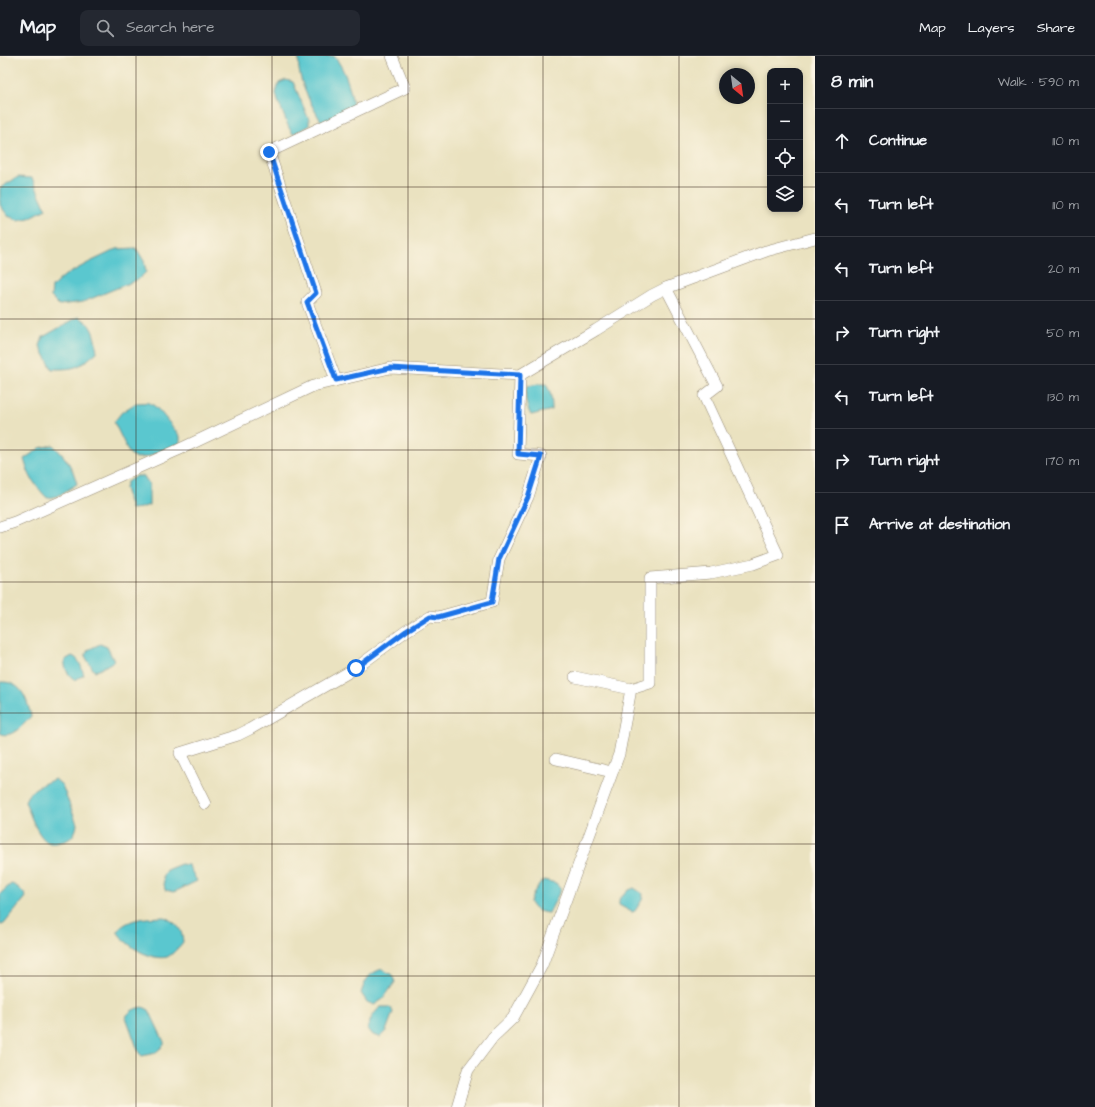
<!DOCTYPE html>
<meta charset="utf-8">
<style>
:root{--surface:#171b24;--page:#242831;--text:#f1f3f6;--muted:#9ea1a6;--line:#363941}
body{margin:0;font-family:"Architects Daughter",sans-serif;background:var(--page);color:var(--text)}
.controls{position:absolute;right:12px;top:12px;display:grid;overflow:hidden;border-radius:8px;box-shadow:0 2px 6px #0003}
.controls button{width:36px;height:36px;display:grid;place-items:center;padding:0;border:0;border-bottom:1px solid var(--line);background:var(--surface);color:var(--text);font:20px sans-serif}
.compass{position:absolute;left:719px;top:12px;width:36px;height:36px;border-radius:50%;background:var(--surface);box-shadow:0 2px 6px #0003;rotate:151deg}
.stop{position:absolute;width:12px;height:12px;margin:-9px;border:3px solid #1a73e8;border-radius:50%;background:#fff}
.stop.end{background:#1a73e8;border-color:#fff;box-shadow:0 1px 4px #0008}
.list{margin:0;padding:0;list-style:none}
h2{display:flex;justify-content:space-between;align-items:center;height:52px;margin:0;padding:0 16px;font-size:17px}
h2 small{font-size:13px;font-weight:400;color:var(--muted)}
.list li{display:grid;grid-template-columns:26px 1fr auto;gap:12px;align-items:center;box-sizing:border-box;height:64px;padding:0 16px;border-top:1px solid var(--line)}
.list b{display:block;font-size:15px;white-space:nowrap}
.list em{font-size:13px;font-style:normal;color:var(--muted)}
.icon{flex:none;width:22px;height:22px;fill:none;stroke:currentColor;stroke-width:2;stroke-linecap:round;stroke-linejoin:round}
.map{position:relative;flex:none;width:815px;height:1051px;overflow:hidden}
header{display:flex;align-items:center;gap:24px;box-sizing:border-box;height:56px;padding:0 20px;background:var(--surface);border-bottom:1px solid var(--line)}
header strong{font-size:19px}
nav{display:flex;gap:22px;margin-inline-start:auto;font-size:14px}
.search{width:280px;height:36px;background:var(--page);display:flex;align-items:center;gap:10px;box-sizing:border-box;padding:0 14px;border-radius:8px;color:var(--muted);font-size:15px}
main{display:flex}
aside{flex:1;background:var(--surface)}
.map>svg:first-child{display:block}
.water{fill:#5ac7cf;stroke:#4a7876}
.lines{fill:none;stroke-linecap:round;stroke-linejoin:round}
.street-casing{stroke:#92866f;stroke-width:12}
.street{stroke:#fff;stroke-width:11}
.route{stroke:#1a73e8;stroke-width:5}
.grid{fill:none;stroke:#3b2a1e;stroke-width:1;stroke-opacity:0.55}
</style>
<header>
<strong>Map</strong>
<div class="search"><svg class="icon" aria-label="search" viewBox="0 0 24 24"><circle cx="10" cy="10" r="6"/><path d="M15 15l6 6"/></svg>Search here</div>
<nav><a>Map</a><a>Layers</a><a>Share</a></nav>
</header>
<main>
<div class="map">
<svg width="815" height="1051" viewBox="0 0 815 1051">
<rect width="100%" height="100%" fill="#fcf5e5"/>
<filter id="ink" filterUnits="userSpaceOnUse"><feTurbulence type="fractalNoise" baseFrequency=".025" numOctaves="2"/><feDisplacementMap in="SourceGraphic" scale="8" xChannelSelector="R" yChannelSelector="G"/><feConvolveMatrix kernelMatrix="1 2 1 2 8 2 1 2 1" color-interpolation-filters="sRGB"/></filter>
<filter id="wash" filterUnits="userSpaceOnUse"><feTurbulence type="fractalNoise" baseFrequency=".012" numOctaves="4" result="noise"/><feDisplacementMap in="SourceGraphic" scale="16" xChannelSelector="R" yChannelSelector="G"/><feGaussianBlur stdDeviation="0.9" result="paint"/><feColorMatrix in="noise" values="0 0 0 0 0 0 0 0 0 0 0 0 0 0 0 0 0 1.4 0 .05"/><feComposite in="paint" operator="in"/></filter>
<g filter="url(#wash)">
<rect width="100%" height="100%" fill="#eae2c0"/>
<!-- water -->
<g class="water">
<path d="M301,0H334C345,13 352,35 353,52L329,63L321,65C311,49 296,21 299,2Z"/>
<polygon points="286,24 293,26 309,64 309,70 293,78 289,72 278,45 276,37 279,27"/>
<polygon points="18,121 32,122 46,153 29,162 18,164 8,160 0,149 0,132"/>
<polygon points="136,192 144,205 146,216 139,223 83,246 59,249 51,241 52,231 64,220 88,207 117,193"/>
<path d="M78,261C93,267 95,281 97,296C78,312 77,313 52,313L40,290L43,281Z"/>
<path d="M539,328H546C551,337 552,343 552,354L531,359C526,351 524,338 527,330Z"/>
<path d="M136,347C140,347 146,346 149,347C158,349 173,373 180,380V387L147,401L136,402L129,397L114,366L122,356Z"/>
<path d="M53,389C66,402 72,409 77,428L58,440L47,442C34,428 29,421 24,403L40,392Z"/>
<polygon points="136,420 144,420 149,429 149,449 141,452 131,453 125,432 127,426"/>
<polygon points="100,588 107,591 114,605 99,614 94,615 85,600 88,594"/>
<path d="M72,600C80,603 81,611 84,619L75,624C68,619 64,613 65,604Z"/>
<path d="M0,626C3,626 7,626 10,627C24,631 28,648 31,660C25,668 10,684 0,677Z"/>
<path d="M55,723L62,729L77,768C76,776 73,782 65,785C60,786 55,788 50,787C38,784 29,755 25,745C30,732 43,728 55,723Z"/>
<polygon points="181,808 188,809 197,825 174,836 165,834 163,820 166,814"/>
<path d="M543,824L556,827L561,833L549,857C541,856 533,855 530,846L534,836Z"/>
<path d="M11,828C17,829 24,836 26,841L4,868L1,869H0V838Z"/>
<polygon points="634,832 643,838 642,844 635,855 632,856 619,849 619,844 627,835"/>
<path d="M165,861C177,868 182,872 183,886C179,891 172,899 167,901C150,905 125,889 117,875C130,861 147,862 165,861Z"/>
<path d="M382,913L392,919L395,926L383,943L374,949L367,946L361,937C366,923 368,918 382,913Z"/>
<path d="M143,951L149,954L164,986V989L155,997L142,1000L139,997L126,961C130,954 136,952 143,951Z"/>
<path d="M381,951H390L393,956L386,975L380,981L373,979L368,973C370,963 373,957 381,951Z"/>
</g>
</g>
<g filter="url(#ink)">
<g class="lines">
<defs>
<g id="street">
<polyline points="336,324 307,246 316,237 269,96 405,32 392,0"/>
<polyline points="0,471 15,466 178,394 313,330 390,312 520,319 596,274 652,239 666,232 766,195 815,182"/>
<polyline points="575,621 631,633"/>
<polyline points="556,703 612,716"/>
<polyline points="205,748 180,697 238,679 250,673 356,612 406,575 430,560 438,561 492,546 499,503 528,441 541,400 518,398 520,319"/>
<polyline points="457,1051 468,1014 493,981 513,962 542,909 619,698 631,633 650,627 650,522 711,517 753,508 778,499 704,340 717,330 666,232"/>
</g>
</defs>
<!-- street casing -->
<use href="#street" class="street-casing"/>
<!-- street -->
<use href="#street" class="street"/>
</g>
</g>
<g class="lines" filter="url(#ink)">
<!-- route -->
<polyline class="route" points="269,96 316,237 307,246 336,324 390,312 520,319 518,398 541,400 528,441 499,503 492,546 438,561 430,560 406,575 356,612"/>
</g>
<!-- grid -->
<path class="grid" d="M136,0V1051M272,0V1051M408,0V1051M543,0V1051M679,0V1051M0,131H770M800,131H815M0,263H815M0,394H815M0,526H815M0,657H815M0,788H815M0,920H815"/>
</svg>
<div class="controls">
<button>+</button>
<button>−</button>
<button><svg class="icon" aria-label="locate" viewBox="0 0 24 24"><circle cx="12" cy="12" r="6"/><path d="M12 2v4M12 18v4M2 12h4M18 12h4"/></svg></button>
<button><svg class="icon" aria-label="layers" viewBox="0 0 24 24"><path d="M12 4l9 5-9 5-9-5zM3 14l9 5 9-5"/></svg></button>
</div>
<svg class="compass" viewBox="-18 -18 36 36"><path d="M0-13l5 13h-10z" fill="#e53935"/><path d="M0 13l5-13h-10z" fill="#9ea1a6"/></svg>
<div class="stop" style="left:356px;top:612px"></div>
<div class="stop end" style="left:269px;top:96px"></div>
</div>
<aside>
<h2>8 min<small>Walk · 590 m</small></h2>
<ul class="list">
<li><svg class="icon" aria-label="ahead" viewBox="0 0 24 24"><path d="M12 20V5M6 11l6-6 6 6"/></svg><div><b>Continue</b></div><em>110 m</em></li>
<li><svg class="icon" aria-label="left" viewBox="0 0 24 24"><path d="M17 20v-9H6M10 6l-5 5 5 5"/></svg><div><b>Turn left</b></div><em>110 m</em></li>
<li><svg class="icon" aria-label="left" viewBox="0 0 24 24"><path d="M17 20v-9H6M10 6l-5 5 5 5"/></svg><div><b>Turn left</b></div><em>20 m</em></li>
<li><svg class="icon" aria-label="right" viewBox="0 0 24 24"><path d="M7 20v-9h11M14 6l5 5-5 5"/></svg><div><b>Turn right</b></div><em>50 m</em></li>
<li><svg class="icon" aria-label="left" viewBox="0 0 24 24"><path d="M17 20v-9H6M10 6l-5 5 5 5"/></svg><div><b>Turn left</b></div><em>130 m</em></li>
<li><svg class="icon" aria-label="right" viewBox="0 0 24 24"><path d="M7 20v-9h11M14 6l5 5-5 5"/></svg><div><b>Turn right</b></div><em>170 m</em></li>
<li><svg class="icon" aria-label="arrive" viewBox="0 0 24 24"><path d="M6 21V4h12l-3 4 3 4H6"/></svg><div><b>Arrive at destination</b></div></li>
</ul>
</aside>
</main>
